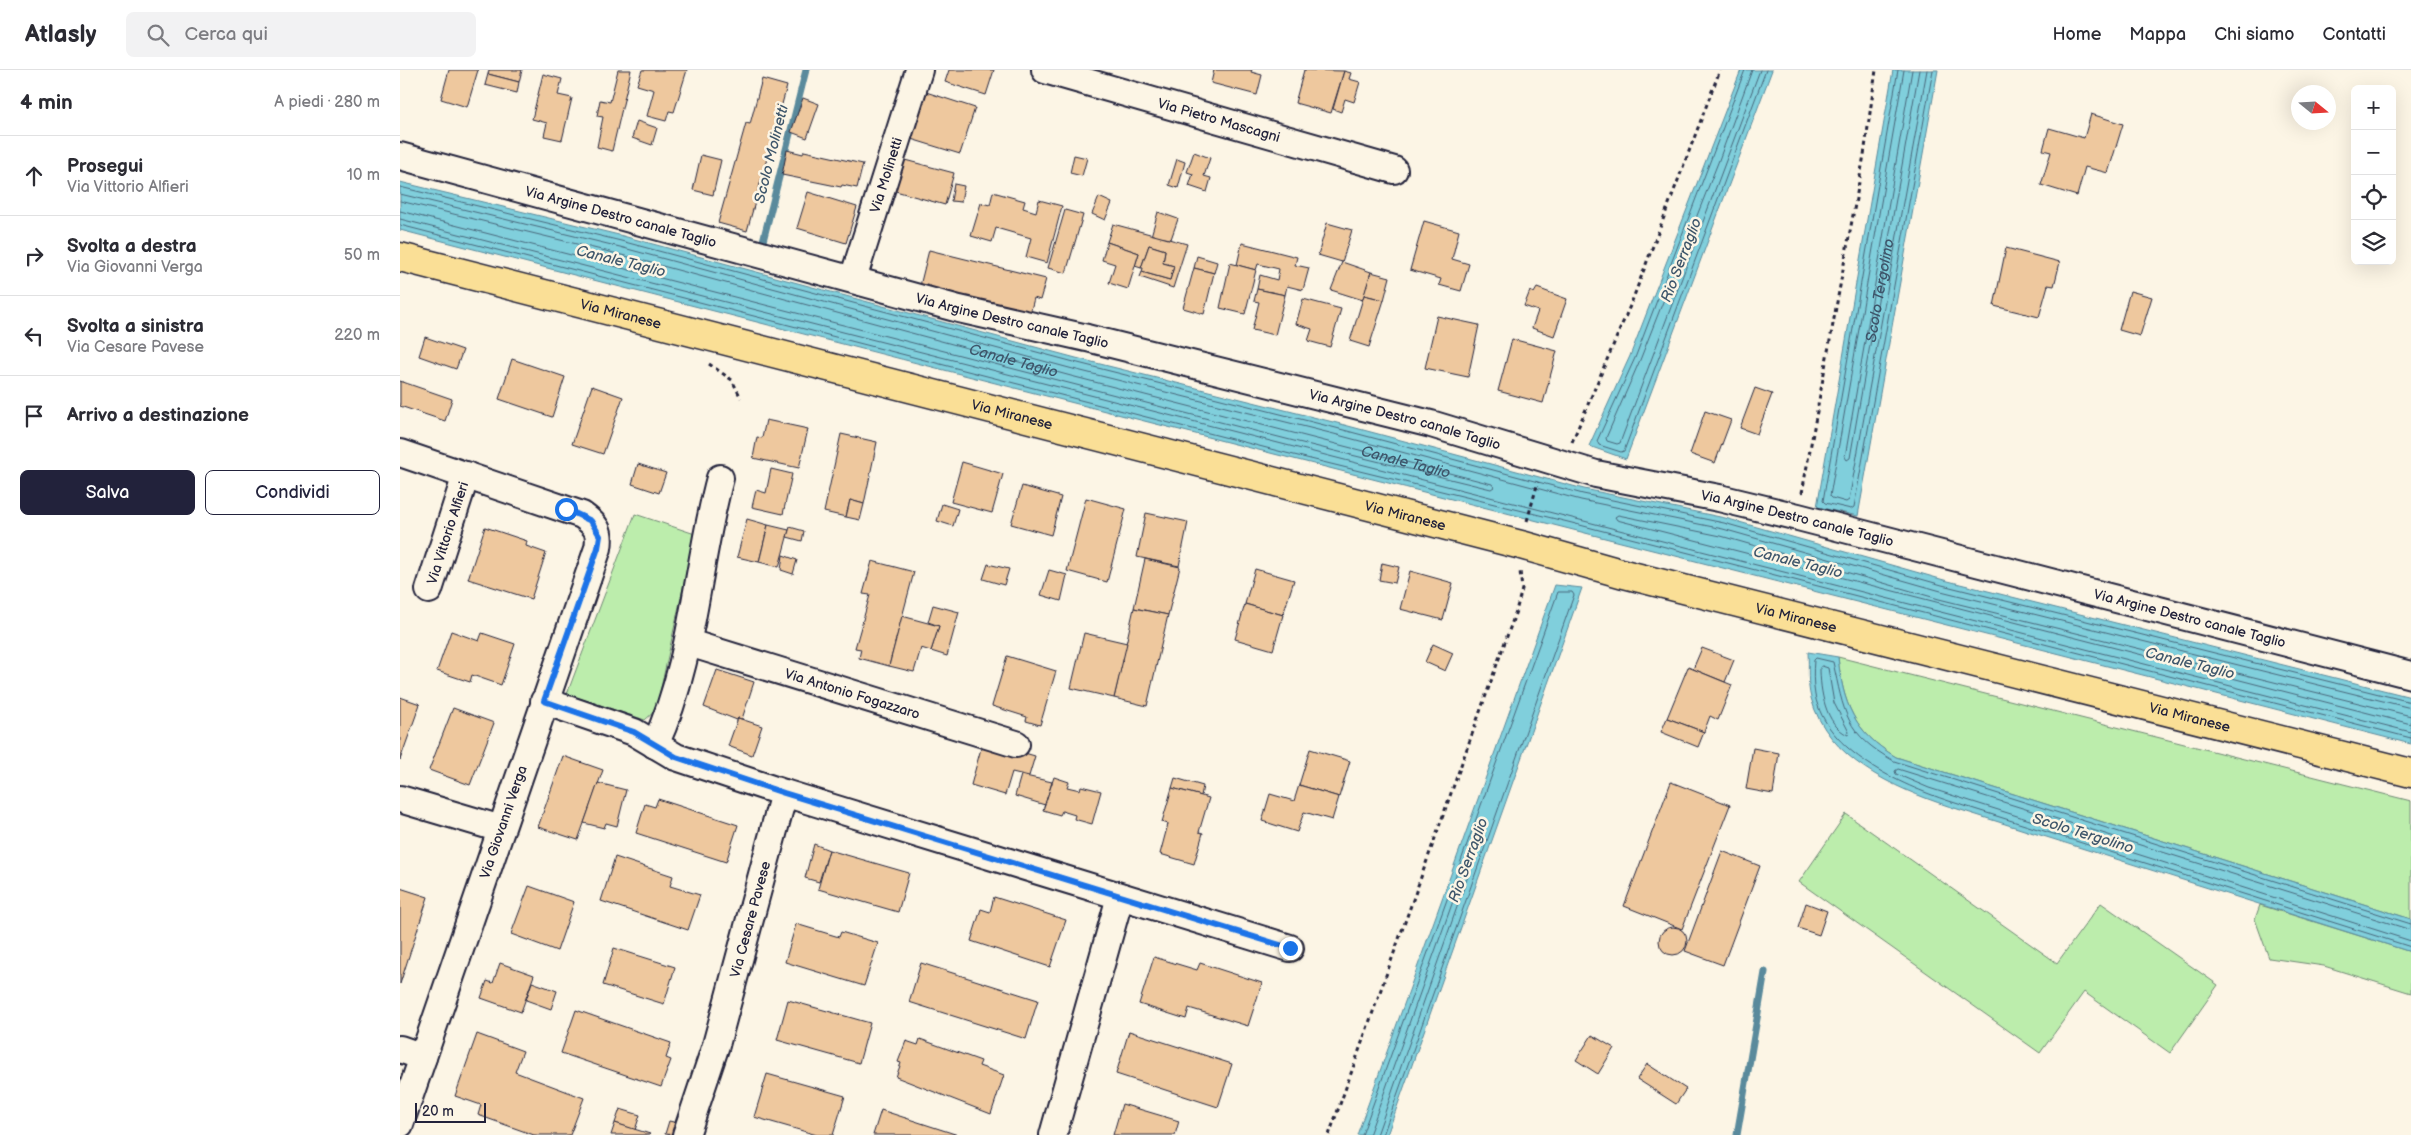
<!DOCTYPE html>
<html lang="it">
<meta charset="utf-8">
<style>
:root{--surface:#fff;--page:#f2f2f3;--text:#2b2b33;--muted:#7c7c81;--line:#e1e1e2;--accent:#22223b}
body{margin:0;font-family:"Balsamiq Sans",sans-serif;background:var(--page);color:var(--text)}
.controls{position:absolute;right:15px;top:15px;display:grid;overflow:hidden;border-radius:8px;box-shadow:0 5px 20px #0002}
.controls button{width:45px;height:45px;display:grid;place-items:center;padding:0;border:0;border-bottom:1px solid var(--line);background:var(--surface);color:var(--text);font:25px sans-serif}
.compass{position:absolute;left:1891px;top:15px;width:45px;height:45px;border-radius:50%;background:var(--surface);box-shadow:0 5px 20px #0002;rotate:108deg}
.scale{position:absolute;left:15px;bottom:12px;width:71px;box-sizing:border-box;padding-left:5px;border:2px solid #22223b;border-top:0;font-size:14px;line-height:18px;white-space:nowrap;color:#22223b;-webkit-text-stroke:4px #fcf5e5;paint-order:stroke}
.stop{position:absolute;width:15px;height:15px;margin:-11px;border:4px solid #1a73e8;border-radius:50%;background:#fff}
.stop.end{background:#1a73e8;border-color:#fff;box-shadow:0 1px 5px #0008}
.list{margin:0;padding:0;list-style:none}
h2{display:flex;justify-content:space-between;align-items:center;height:65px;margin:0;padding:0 20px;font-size:21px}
h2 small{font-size:16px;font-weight:400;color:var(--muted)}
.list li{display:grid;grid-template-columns:32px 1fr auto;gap:15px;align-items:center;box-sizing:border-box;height:80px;padding:0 20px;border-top:1px solid var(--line)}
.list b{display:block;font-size:19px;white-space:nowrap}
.list p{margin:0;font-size:16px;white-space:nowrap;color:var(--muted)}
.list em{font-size:16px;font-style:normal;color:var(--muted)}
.actions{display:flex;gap:10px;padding:15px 20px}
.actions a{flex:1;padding:11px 0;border:1px solid var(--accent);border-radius:8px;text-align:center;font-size:18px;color:var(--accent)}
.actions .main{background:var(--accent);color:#fff}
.icon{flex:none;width:28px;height:28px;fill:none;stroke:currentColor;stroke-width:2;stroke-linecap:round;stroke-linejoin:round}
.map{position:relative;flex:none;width:2011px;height:1065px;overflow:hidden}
header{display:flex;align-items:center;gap:30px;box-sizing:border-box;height:70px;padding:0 25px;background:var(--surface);border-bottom:1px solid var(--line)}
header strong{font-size:24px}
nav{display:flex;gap:28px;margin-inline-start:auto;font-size:18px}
.search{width:350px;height:45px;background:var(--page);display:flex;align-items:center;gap:12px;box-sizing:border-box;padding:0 18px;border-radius:8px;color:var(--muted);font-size:19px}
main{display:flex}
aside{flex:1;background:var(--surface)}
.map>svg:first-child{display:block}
.green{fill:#bcedac;stroke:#6f8874}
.water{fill:#80cfdc;stroke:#5a8a9c}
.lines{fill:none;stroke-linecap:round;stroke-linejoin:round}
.shore{stroke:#48677b;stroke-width:1}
.stream{stroke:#5a8a9c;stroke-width:7}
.building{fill:#eec89e;stroke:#22223b}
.minor-casing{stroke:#22223b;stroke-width:30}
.major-casing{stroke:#22223b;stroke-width:31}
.path{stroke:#22223b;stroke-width:3;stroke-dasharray:4 4;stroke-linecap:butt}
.minor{stroke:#fcf5e5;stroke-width:26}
.major{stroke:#fadf96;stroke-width:28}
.route{stroke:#1a73e8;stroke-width:6}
.labels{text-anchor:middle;stroke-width:5;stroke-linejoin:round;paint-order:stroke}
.street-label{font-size:14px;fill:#22223b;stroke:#fcf5e5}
.water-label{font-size:15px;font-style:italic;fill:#3e566b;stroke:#fcf5e5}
</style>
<header>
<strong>Atlasly</strong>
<div class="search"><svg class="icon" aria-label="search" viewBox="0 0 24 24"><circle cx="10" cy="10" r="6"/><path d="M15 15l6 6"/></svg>Cerca qui</div>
<nav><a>Home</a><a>Mappa</a><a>Chi siamo</a><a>Contatti</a></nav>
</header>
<main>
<aside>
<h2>4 min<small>A piedi · 280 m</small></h2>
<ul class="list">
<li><svg class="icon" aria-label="ahead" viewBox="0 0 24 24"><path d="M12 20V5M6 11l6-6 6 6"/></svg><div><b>Prosegui</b><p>Via Vittorio Alfieri</p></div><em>10 m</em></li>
<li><svg class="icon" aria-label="right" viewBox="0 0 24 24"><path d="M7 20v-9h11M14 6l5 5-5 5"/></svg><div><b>Svolta a destra</b><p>Via Giovanni Verga</p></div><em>50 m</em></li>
<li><svg class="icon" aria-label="left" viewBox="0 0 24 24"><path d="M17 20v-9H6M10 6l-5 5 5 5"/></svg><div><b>Svolta a sinistra</b><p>Via Cesare Pavese</p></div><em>220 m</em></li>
<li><svg class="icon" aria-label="arrive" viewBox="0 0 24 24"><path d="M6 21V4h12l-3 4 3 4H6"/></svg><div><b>Arrivo a destinazione</b></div></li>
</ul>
<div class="actions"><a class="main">Salva</a><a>Condividi</a></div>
</aside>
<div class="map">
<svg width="2011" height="1065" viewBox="0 0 2011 1065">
<rect width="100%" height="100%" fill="#fcf5e5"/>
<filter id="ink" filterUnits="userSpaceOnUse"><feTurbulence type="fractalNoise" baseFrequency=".02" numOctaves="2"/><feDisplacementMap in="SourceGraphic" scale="10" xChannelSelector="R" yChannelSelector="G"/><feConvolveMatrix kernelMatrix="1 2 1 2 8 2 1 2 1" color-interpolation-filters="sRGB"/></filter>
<g filter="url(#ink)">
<!-- green -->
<g class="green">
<polygon points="235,444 295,464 256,640 245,650 167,624"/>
<path d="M1438,587L2011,731V849L1496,687C1454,662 1443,634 1438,587Z"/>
<polygon points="1446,744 1657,893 1701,833 1818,915 1770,983 1684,922 1640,983 1399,812"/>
<polygon points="1860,835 2011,882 2011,923 1924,896 1869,888 1855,849"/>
</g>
<!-- water -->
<g class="water">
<polygon points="1341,0 1372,0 1226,389 1189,376 1230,286"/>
<polygon points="1493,0 1538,0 1458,446 1417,437"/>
<path d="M0,112L223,166L676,288L937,353L1184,419L1325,448L1544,510L2011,627V674C1341,501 670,334 0,160Z"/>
<polygon points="1155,515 1182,518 987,1065 957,1065"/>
<path d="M1408,582L1438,587C1443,634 1454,662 1496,687L2011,849V882L1548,736C1494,718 1427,689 1411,628C1407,614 1409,597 1408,582Z"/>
</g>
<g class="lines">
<!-- shore -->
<g class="shore">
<polyline points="1345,0 1235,288 1197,371 1199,375 1221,382 1224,381 1366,0"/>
<polyline points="1352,0 1319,90 1240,290 1206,368 1207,371 1217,374 1220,373 1360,0"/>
<polyline points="1498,0 1423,431 1425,433 1451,439 1454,437 1533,0"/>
<polyline points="1504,0 1430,426 1432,428 1446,432 1449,430 1527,0"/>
<path id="s1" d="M1512,0L1445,387L1447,390L1450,388L1457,348L1519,0"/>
<polyline points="0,117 221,171 674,292 936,358 1183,424 1324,453 1542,515 2011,632"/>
<polyline points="0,124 220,177 673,299 934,364 1181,430 1323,459 1541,521 2011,638"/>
<path id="s2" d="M0,131L218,184L671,306L1092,414L1094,417L1091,419L894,371L0,141"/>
<polyline points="0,149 2011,662"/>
<polyline points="0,155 890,384 1168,452 2011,668"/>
<path d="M1422,596L1428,598L1434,633L1449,662L1448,665C1425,655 1420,620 1420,598Z"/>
<polyline points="2011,646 1539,529 1321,466 1218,445 1215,447 1217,450 2011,654"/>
<path d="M2011,854L1494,691C1445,664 1444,642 1433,592L1416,588L1414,590C1413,601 1413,614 1415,625C1426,682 1501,715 1549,731L2011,877"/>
<polyline points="2011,860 1498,699 1495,701 1496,704 1529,718 2011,871"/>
<polyline points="962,1065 1158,522 1172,522 1174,525 983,1065"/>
<polyline points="969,1065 1071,781 1074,780 1076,783 977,1065"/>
</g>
<!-- stream -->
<g class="stream">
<polyline points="362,175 406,0"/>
<polyline points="1337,1065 1365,902"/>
</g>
</g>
<!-- building -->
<g class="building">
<polygon points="49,0 78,0 67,37 41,29"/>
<polygon points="89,0 122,0 119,12 88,4"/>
<polygon points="218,0 231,0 212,81 197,77 203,47 197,46 200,30 210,32"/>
<polygon points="242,0 287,0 274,42 269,41 266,51 247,46 254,20 237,15"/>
<polygon points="549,0 594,0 586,25 545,12"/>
<polygon points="814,0 852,0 851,2 862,5 857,25 811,13"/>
<polygon points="904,0 944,1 931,43 895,33"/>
<polygon points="944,1 951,3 949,9 960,12 954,32 945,29 941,42 933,39"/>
<polygon points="88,4 119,12 117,23 85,15"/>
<polygon points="143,4 162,9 158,25 172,28 162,70 144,66 147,53 132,49"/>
<polygon points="362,9 387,16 347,161 318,153 346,53 350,54"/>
<polygon points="526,22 575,38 560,84 511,69"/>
<polygon points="403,28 419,34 407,68 391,62"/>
<polygon points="1691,44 1723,54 1708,103 1685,97 1677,126 1641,115 1651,82 1643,80 1649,58 1684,68"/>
<polygon points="237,51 257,58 252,75 232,68"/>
<polygon points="387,80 403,84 404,81 463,94 457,118 442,115 441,117 382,105"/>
<polygon points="794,82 810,88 804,106 811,108 807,122 789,116 793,104 787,102"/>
<polygon points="301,85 321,90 313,125 293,120"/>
<polygon points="674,85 687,88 682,106 670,103"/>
<polygon points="501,89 554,103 545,135 492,120"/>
<polygon points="777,89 785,92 778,118 769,115"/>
<polygon points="554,114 564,116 561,132 551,131"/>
<polygon points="408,122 457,137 446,173 397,158"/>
<polygon points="593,122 625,131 623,138 636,142 639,130 662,136 647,193 626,187 631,168 596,158 592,172 571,166 581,133 590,135"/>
<polygon points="699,127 712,133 705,150 692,144"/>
<polygon points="665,140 683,145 666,203 648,198"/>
<polygon points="758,142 778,149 771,169 751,166"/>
<polygon points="1024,151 1059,161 1052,189 1069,194 1061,221 1039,215 1041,209 1010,200"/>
<polygon points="927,153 952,160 942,192 918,185"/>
<polygon points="713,154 787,174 773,218 740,207 742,202 770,210 774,196 763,193 765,180 749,175 741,198 735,196 739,183 707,172"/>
<polygon points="707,172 739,183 728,219 709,213 715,194 702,190"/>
<polygon points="842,173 897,187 895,195 909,198 903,220 887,216 885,225 857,219 860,205 877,210 879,199 858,194 856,200 837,195"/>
<polygon points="749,175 765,180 763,193 774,196 770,210 742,202 743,198 741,198"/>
<polygon points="1606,178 1660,192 1654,216 1648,215 1639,247 1594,236"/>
<polygon points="529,180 646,209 640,230 634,228 630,244 520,216"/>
<polygon points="797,186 817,192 814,203 794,198"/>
<polygon points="942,192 971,202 963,230 931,220"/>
<polygon points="830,193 856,200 845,244 820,238"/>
<polygon points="794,198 814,203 804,244 783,238"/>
<polygon points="971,202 990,207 984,230 964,225"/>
<polygon points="1137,218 1167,229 1154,266 1132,258 1138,241 1124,236 1130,221 1134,223"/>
<polygon points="857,219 885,225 875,265 852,260 859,232 854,231"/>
<polygon points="1730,221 1752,227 1740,266 1719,260"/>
<polygon points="964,225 984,230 969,277 950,271"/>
<polygon points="903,229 941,239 930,277 908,271 912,259 896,254"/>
<polygon points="1037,246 1079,255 1068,307 1025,298"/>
<polygon points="25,267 63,280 56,299 19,286"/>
<polygon points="1112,269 1157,281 1143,333 1098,321"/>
<polygon points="112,289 165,307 152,347 99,329"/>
<polygon points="0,311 52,329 45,351 0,336"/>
<polygon points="192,316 223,327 203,384 172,374"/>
<polygon points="1355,318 1372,324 1357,364 1340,358"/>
<polygon points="1305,341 1331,350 1315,393 1290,384"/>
<polygon points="366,350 408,359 399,398 353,388 357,367 362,368"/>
<polygon points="441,364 477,372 464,434 450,430 446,447 424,442"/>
<polygon points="562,392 603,404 592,443 551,432"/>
<polygon points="238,394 266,403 259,423 232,414"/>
<polygon points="371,399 392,404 383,444 352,437 356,420 366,423"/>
<polygon points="622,416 661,427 651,465 611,454"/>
<polygon points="686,428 726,439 707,512 667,501"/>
<polygon points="450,430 464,434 460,450 446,447"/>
<polygon points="542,434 558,439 553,456 537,451"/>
<polygon points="746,443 788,452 779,496 737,487"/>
<polygon points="347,449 368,455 359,492 337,487"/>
<polygon points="368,455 389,460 379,497 359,492"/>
<polygon points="85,457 127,471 126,476 146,483 131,529 68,509"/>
<polygon points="390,457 404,461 402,471 387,467"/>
<polygon points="383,485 397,490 393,504 381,500"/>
<polygon points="745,489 780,497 768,545 734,538"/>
<polygon points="472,491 514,502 489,596 459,588 461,579 455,578 470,525 463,524"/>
<polygon points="982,493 999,497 995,513 979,510"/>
<polygon points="588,494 609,499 604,515 583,509"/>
<polygon points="855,499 894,510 883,545 845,534"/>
<polygon points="649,500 667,505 661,531 641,525"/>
<polygon points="1010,501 1053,513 1043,550 1000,539"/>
<polygon points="845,534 883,545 873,580 835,569"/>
<polygon points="533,535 559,542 547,586 531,581 539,556 528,552"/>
<polygon points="734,538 768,545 747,636 714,628"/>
<polygon points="502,546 539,556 531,581 521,578 514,602 489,596"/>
<polygon points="51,561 79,571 82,563 115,574 101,615 72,605 70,612 37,601"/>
<polygon points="684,563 727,573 714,628 671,618"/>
<polygon points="1033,574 1053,583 1045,601 1025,592"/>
<polygon points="1302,578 1334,590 1325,612 1293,599"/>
<polygon points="607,586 656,601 640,655 626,651 627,647 592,636"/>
<polygon points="1288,597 1332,615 1318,650 1310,646 1304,662 1267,648"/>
<polygon points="317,600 354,612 342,649 338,648 337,650 304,637"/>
<polygon points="0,627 20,634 0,690"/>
<polygon points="53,638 94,653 70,715 29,700"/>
<polygon points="338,648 362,656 352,685 328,676"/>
<polygon points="1267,648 1304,662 1298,677 1261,662"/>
<polygon points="583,671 635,686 629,706 612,702 605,725 571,715"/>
<polygon points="1353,678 1379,683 1373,724 1346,719"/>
<polygon points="910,679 950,691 939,727 899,715"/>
<polygon points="163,686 203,700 178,770 138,757"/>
<polygon points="621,705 652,712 645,735 615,726"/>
<polygon points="654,707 669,712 667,717 680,720 681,716 701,721 692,754 674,749 675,745 662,741 660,745 643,740"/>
<polygon points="775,708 803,716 801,726 772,718"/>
<polygon points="1271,712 1330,735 1282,859 1224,836"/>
<polygon points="198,713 226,720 217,756 206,753 204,758 184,753"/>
<polygon points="899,715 939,727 932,750 904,742 897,762 862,751 870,724 894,731"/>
<polygon points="772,718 809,728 799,762 803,763 794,794 760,784 768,754 762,752"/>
<polygon points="258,729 338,755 326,792 236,763 245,734 255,737"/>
<polygon points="414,774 429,780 419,812 405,808"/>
<polygon points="429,780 509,803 498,842 418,819"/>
<polygon points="1322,781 1360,796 1323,895 1285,881"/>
<polygon points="215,787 273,806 270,816 300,825 288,860 201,831"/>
<polygon points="129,816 174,832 157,881 111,864"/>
<polygon points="0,818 28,827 0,914"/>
<polygon points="594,827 666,850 650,897 571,871 581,839 590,842"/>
<polygon points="1406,833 1427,841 1419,865 1398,858"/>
<polygon points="396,854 439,867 441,862 478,873 464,916 385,892"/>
<circle cx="1273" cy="871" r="14"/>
<polygon points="214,878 275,897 264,934 203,915"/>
<polygon points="754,887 797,900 800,893 862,913 848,956 789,938 786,949 739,934"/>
<polygon points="100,893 134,905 121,942 81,928 87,911 93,913"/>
<polygon points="521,893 638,930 626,969 509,932"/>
<polygon points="132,912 157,921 151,939 126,930"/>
<polygon points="388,930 470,953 459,993 377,970"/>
<polygon points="176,940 271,973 266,988 271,990 261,1017 161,983"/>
<polygon points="729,961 832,994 818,1037 716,1004"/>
<polygon points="77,964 123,981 115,1002 184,1028 170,1065 134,1065 78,1045 81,1035 55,1026"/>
<polygon points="1192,965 1214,978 1198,1004 1176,990"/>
<polygon points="520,969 581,991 579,996 604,1005 591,1044 496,1007 501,993 498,992 506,971 518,975"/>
<polygon points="1247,994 1286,1019 1276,1034 1237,1009"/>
<polygon points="367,1004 445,1026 433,1065 417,1065 354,1047"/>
<polygon points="722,1034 779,1051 775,1065 713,1065"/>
<polygon points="220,1039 240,1045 235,1060 215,1053"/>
<polygon points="481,1040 558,1065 473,1065"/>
<polygon points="269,1051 282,1054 279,1065 265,1064"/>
<polygon points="215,1053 250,1064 249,1065 211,1065"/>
</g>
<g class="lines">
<defs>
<g id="minor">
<path id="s3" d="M645,0L994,100"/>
<path id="s4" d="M0,86L559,239L687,268L1031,354L1196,404L1319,428L1398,447L2011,605"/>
<path id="s5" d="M453,209L519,0"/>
<path d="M0,383L182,445C196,455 201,461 198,478L0,1054"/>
<path id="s6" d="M29,520L66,405"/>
<path id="s7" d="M289,573L616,674"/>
<polyline points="144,631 234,662 276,687 384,723 890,878"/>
<path d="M255,675C294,591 296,497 320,408"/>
<polyline points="0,729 101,759"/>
<polyline points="0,979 23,987"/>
<path id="s8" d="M286,1065L316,975L384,723"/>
<polyline points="653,1065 720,827"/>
</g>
<g id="major">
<path id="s9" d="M0,187L1121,475L1224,504L2011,703"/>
</g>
</defs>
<!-- minor casing -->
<use href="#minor" class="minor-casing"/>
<!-- major casing -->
<use href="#major" class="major-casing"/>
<!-- path -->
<g class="path">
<polyline points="309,294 332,310 341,328"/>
<polyline points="1172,372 1232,231 1320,0"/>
<polyline points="1402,423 1464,85 1476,0"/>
<polyline points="1127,451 1138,412"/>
<polyline points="929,1065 1116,541 1122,519 1120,501"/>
</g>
<!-- minor -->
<use href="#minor" class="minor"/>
<!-- major -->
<use href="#major" class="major"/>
</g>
</g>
<g class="lines" filter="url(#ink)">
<!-- route -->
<polyline class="route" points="166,439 191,451 200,466 198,478 144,631 234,662 276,687 384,723 890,878"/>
</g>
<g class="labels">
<!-- street labels -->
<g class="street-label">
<text dy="5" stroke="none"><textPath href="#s3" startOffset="181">Via Pietro Mascagni</textPath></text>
<text dy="5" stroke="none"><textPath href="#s5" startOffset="109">Via Molinetti</textPath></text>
<text dy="5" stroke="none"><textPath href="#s4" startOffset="229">Via Argine Destro canale Taglio</textPath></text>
<text dy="5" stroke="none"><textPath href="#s9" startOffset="228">Via Miranese</textPath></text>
<text dy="5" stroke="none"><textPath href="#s4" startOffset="634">Via Argine Destro canale Taglio</textPath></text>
<text dy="5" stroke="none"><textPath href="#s9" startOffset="632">Via Miranese</textPath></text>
<text dy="5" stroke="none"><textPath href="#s4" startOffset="1039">Via Argine Destro canale Taglio</textPath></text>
<text dy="5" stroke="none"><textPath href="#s9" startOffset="1038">Via Miranese</textPath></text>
<text dy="5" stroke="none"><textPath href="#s4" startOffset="1444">Via Argine Destro canale Taglio</textPath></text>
<text dy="5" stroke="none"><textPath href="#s6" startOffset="60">Via Vittorio Alfieri</textPath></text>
<text dy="5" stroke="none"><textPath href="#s9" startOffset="1442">Via Miranese</textPath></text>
<text dy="5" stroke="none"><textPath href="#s4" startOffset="1849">Via Argine Destro canale Taglio</textPath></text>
<text dy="5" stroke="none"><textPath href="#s7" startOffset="171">Via Antonio Fogazzaro</textPath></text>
<text dy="5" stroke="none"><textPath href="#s9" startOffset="1848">Via Miranese</textPath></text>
<text transform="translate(103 752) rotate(-71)" y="5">Via Giovanni Verga</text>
<text dy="5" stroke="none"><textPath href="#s8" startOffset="225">Via Cesare Pavese</textPath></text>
</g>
<!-- water labels -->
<g class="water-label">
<text transform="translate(371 84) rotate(-76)" y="5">Scolo Molinetti</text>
<text transform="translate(1281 190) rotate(-69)" y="5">Rio Serraglio</text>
<text transform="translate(221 191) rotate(14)" y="5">Canale Taglio</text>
<text dy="5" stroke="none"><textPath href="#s1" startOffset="570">Scolo Tergolino</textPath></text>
<text dy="5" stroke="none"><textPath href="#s2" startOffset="634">Canale Taglio</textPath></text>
<text dy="5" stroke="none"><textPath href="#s2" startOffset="1039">Canale Taglio</textPath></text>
<text transform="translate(1398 492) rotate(14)" y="5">Canale Taglio</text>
<text transform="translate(1790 593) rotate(14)" y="5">Canale Taglio</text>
<text transform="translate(1683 763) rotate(17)" y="5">Scolo Tergolino</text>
<text transform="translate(1068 790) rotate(-70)" y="5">Rio Serraglio</text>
</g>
</g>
</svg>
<div class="controls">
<button>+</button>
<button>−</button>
<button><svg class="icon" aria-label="locate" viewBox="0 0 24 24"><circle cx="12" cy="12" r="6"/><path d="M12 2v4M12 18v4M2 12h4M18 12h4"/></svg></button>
<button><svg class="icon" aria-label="layers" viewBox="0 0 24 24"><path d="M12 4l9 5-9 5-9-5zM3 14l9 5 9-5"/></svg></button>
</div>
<svg class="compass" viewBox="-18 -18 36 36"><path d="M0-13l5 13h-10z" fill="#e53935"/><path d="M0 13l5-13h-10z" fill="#7c7c81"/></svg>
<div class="scale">20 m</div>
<div class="stop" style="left:166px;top:439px"></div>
<div class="stop end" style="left:890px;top:878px"></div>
</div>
</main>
